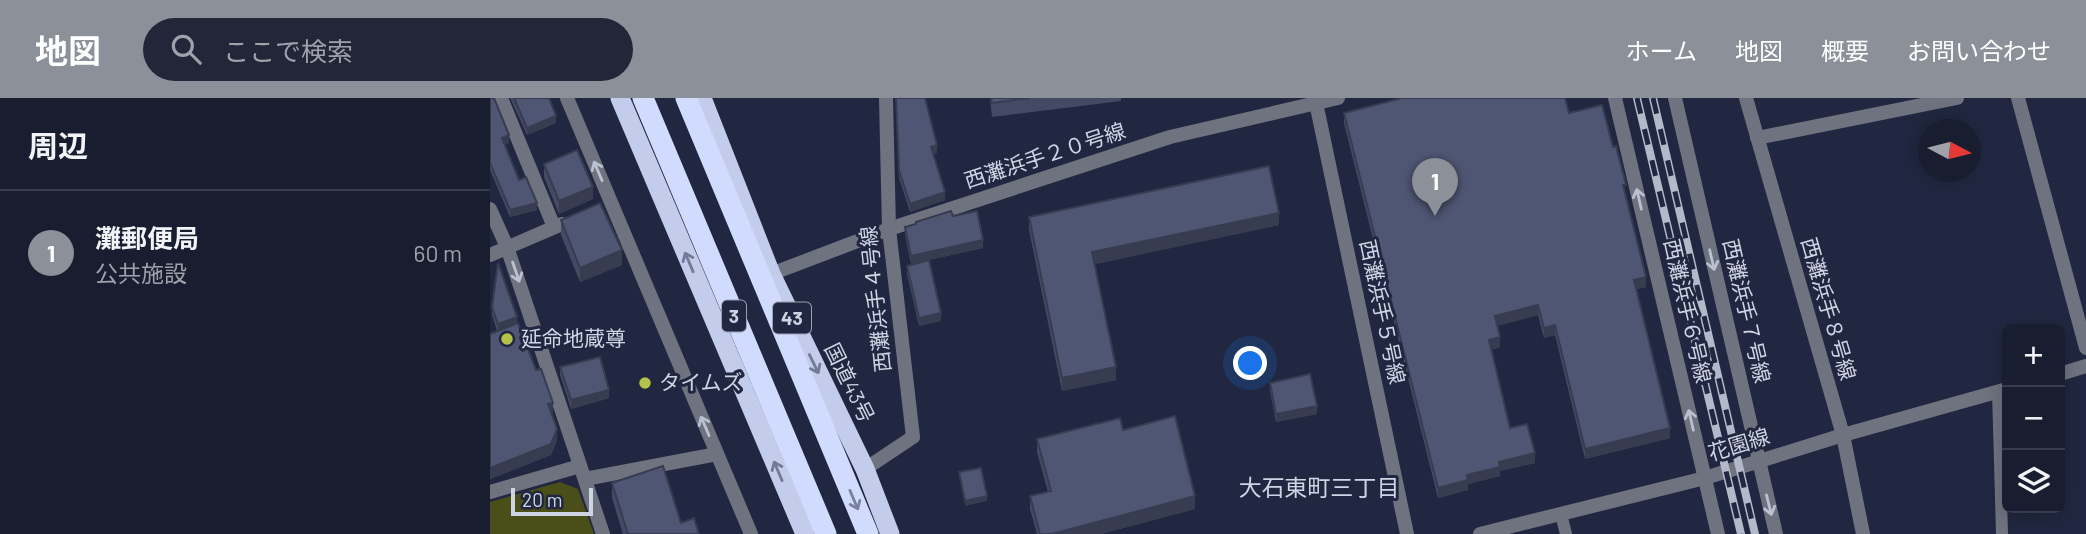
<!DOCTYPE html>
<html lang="ja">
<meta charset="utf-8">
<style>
:root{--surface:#191d30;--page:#222638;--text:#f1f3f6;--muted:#9fa2ab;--line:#373b4c;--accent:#8c9099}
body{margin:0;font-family:Barlow,"Noto Sans JP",sans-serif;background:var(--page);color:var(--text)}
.controls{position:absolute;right:21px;bottom:21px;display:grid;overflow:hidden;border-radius:10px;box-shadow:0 4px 18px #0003}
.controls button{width:63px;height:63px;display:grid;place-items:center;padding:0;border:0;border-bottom:2px solid var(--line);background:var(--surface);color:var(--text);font:35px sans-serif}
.compass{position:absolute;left:1428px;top:21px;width:63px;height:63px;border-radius:50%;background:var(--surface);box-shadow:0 4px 18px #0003;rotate:97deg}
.scale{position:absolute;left:21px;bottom:18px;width:82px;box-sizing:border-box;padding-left:7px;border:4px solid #cfd4e5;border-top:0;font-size:19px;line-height:24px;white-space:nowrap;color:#cfd4e5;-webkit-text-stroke:5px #212740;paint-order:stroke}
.you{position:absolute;left:761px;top:266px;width:24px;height:24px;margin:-18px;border:5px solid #fff;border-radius:50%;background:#1a73e8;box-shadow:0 0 0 10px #1a73e833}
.badge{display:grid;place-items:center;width:46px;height:46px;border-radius:50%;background:var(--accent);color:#fff;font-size:23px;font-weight:700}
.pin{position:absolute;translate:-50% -58px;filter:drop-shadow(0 2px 4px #0008)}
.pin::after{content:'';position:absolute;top:37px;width:24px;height:21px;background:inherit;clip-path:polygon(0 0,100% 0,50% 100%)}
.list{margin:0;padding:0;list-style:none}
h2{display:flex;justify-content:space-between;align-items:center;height:91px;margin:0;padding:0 28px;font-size:30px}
h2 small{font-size:23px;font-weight:400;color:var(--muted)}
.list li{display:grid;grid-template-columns:46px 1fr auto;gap:21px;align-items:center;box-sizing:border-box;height:126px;padding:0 28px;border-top:2px solid var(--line)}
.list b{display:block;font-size:26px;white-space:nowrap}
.list p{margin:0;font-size:23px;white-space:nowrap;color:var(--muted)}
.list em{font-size:23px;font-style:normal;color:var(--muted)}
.icon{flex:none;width:38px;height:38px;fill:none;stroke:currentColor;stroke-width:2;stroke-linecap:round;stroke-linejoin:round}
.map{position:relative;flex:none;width:1596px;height:436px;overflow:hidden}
header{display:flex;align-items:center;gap:42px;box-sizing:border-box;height:98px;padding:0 35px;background:var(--accent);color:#fff}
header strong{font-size:33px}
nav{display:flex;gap:38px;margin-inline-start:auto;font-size:24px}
.search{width:490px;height:63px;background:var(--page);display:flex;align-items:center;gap:18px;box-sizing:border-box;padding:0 24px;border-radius:38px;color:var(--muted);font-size:26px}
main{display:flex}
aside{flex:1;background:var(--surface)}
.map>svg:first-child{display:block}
.green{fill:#4a4f19}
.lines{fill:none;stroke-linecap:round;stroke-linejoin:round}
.service{stroke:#6f7380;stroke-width:12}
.minor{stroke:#6f7380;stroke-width:14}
.tertiary{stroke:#6f7380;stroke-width:14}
.trunk{stroke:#c3cceb;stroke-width:19}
.motorway{stroke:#d1dbfd;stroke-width:21}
.rail-casing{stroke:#b3b8cb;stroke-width:8}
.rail{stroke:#212740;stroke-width:5;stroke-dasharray:16;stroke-linecap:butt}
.wall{fill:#444a63}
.shaded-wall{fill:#373c50}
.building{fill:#4f5673;stroke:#373c50;stroke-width:2}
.oneway{stroke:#bcc1d1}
.oneway2{stroke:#727a96}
.oneway3{stroke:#79819e}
.poi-dot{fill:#b5c249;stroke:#212740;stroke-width:2.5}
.labels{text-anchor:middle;stroke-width:6;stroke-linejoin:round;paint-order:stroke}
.shield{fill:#212740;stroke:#9ba0b4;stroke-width:2}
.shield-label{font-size:19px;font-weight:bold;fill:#cfd4e5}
.street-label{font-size:21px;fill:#cfd4e5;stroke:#212740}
.poi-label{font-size:21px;fill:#cfd4e5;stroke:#212740;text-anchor:start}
.neighbourhood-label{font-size:23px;fill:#cfd4e5;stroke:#212740}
</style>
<header>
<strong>地図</strong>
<div class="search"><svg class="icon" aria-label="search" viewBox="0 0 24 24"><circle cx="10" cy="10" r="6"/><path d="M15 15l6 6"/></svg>ここで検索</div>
<nav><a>ホーム</a><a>地図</a><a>概要</a><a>お問い合わせ</a></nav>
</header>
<main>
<aside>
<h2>周辺<small></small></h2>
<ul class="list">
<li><span class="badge">1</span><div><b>灘郵便局</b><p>公共施設</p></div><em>60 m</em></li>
</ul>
</aside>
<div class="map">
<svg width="1596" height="436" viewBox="0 0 1596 436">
<rect width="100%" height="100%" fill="#212740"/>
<!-- green -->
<polygon class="green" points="70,384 88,391 104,436 0,436 0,404"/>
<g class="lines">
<!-- service -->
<g class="service">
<polyline points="1508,293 1512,436"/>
<polyline points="1071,416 1076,436"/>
</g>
<!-- minor -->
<g class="minor">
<polyline points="11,0 64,129"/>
<polyline points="77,0 261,436"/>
<polyline points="825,0 917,436"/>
<polyline points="1125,0 1228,436"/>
<polyline points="1185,0 1286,436"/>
<polyline points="1256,0 1353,337 1373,436"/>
<polyline points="1528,0 1596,250"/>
<polyline points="1267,40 1467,0"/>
<polyline points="0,111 17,149 113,436"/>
<polyline points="0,157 72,126"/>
<polyline points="375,371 423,339 399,131 396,0"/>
<polyline points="95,381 227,356"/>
<polyline points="0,394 90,368"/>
</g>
<!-- tertiary -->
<g class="tertiary">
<polyline points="281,176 399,131 680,39 848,0"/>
<polyline points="1570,276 1596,268"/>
<polyline points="990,436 1215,380 1353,337 1517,291"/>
</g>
<!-- trunk -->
<g class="trunk">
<polyline points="130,0 315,436"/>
<polyline points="212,0 281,176 375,371 400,436"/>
</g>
<!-- motorway -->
<g class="motorway">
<polyline points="153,0 336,436"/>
<polyline points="196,0 378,436"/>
</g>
<defs>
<g id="rail">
<polyline points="1147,0 1251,436"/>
<polyline points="1163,0 1265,436"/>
</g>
</defs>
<!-- rail casing -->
<use href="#rail" class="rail-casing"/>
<!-- rail -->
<use href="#rail" class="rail"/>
</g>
<!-- wall -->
<g class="wall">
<polygon points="0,0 19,45 15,46 29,82 47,112 20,119 0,72"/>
<polygon points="20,0 59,0 66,25 37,37"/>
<polygon points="406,0 447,55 443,56 455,102 420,114 409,80"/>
<polygon points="500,0 631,0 631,3 502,19"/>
<polygon points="854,15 1123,49 1136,97 1135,97 1156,189 1146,191 1180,340 1095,361 1065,237 1054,240 1048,217 1007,228 1010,249 1001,252 1020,330 1045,365 1010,373 1010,378 978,386 978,392 948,400 854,25"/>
<polygon points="54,66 103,101 69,116 54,79"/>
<polygon points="463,118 493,150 421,166 415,137 415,129"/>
<polygon points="539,119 789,127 604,166 626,282 572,293 539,132"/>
<polygon points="71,122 132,167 90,184 71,137"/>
<polygon points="417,168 451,223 429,228 417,176"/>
<polygon points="2,209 27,225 63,316 62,316 67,342 61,357 0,381 0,236 7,233 2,217"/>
<polygon points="70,269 119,300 81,311 70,277"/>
<polygon points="780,285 827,316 786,324 780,293"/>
<polygon points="633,332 705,411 611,436 547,436 540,411 540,398 558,394 547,354 547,341"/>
<polygon points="122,385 191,425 209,436 133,436 122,400"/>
</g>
<!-- shaded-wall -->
<g class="shaded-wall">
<polygon points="66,18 66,25 37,37 37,30"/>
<polygon points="19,37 19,45 12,47 12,40"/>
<polygon points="447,47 447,55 441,57 441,49"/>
<polygon points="103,89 103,101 69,116 69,103"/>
<polygon points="455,94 455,102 420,114 420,106"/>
<polygon points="47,105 47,112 20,119 20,112"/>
<polygon points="789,115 789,127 602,167 602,154"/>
<polygon points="493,142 493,150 421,166 421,158"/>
<polygon points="132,152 132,167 90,184 90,170"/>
<polygon points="1156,179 1156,189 1144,192 1144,182"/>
<polygon points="1048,207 1048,217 1005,228 1005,218"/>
<polygon points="451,215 451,223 429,228 429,220"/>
<polygon points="27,219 27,228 8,234 8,226"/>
<polygon points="1065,227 1065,237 1054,240 1054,230"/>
<polygon points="1010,239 1010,249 999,252 999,242"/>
<polygon points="626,269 626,282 572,293 572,280"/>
<polygon points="119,292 119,300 81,311 81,302"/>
<polygon points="63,305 63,316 58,317 58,306"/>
<polygon points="827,308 827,316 786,324 786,316"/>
<polygon points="1180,330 1180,340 1095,361 1095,351"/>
<polygon points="67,331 67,342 61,357 0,381 0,370"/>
<polygon points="1045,355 1045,365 1010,373 1010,378 978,386 978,392 948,400 948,390 1009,364"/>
<polygon points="497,398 497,403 475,408 475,403"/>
<polygon points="705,398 705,411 611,436 562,436"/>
</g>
<!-- building -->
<g class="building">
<polygon points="0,0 4,0 19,37 12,40 29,82 36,79 47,105 20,112 0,65"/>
<polygon points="24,0 59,0 66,18 37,30"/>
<polygon points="406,0 435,0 447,47 441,49 455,94 420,106 409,72"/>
<polygon points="501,0 540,0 502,5"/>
<polygon points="912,0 1075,0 1079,15 1112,7 1123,49 1126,48 1136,87 1133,87 1156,179 1144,182 1180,330 1095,351 1065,227 1054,230 1048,207 1005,218 1010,239 999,242 1020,330 1037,326 1045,355 1009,364 1010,369 977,377 978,382 948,390 854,15"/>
<polygon points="87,52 103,89 69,103 54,66"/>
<polygon points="779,68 789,115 602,154 626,269 572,280 539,119"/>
<polygon points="110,105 132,152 90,170 71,122"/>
<polygon points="461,113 463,118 487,113 493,142 421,158 415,129 426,126 426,124"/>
<polygon points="439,162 451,215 429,220 417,168"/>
<polygon points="8,165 27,219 8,226 2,209"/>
<polygon points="28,225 46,272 51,271 63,305 58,306 67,331 61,346 0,370 0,236"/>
<polygon points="110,259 119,292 81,302 70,269"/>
<polygon points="820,276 827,308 786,316 780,285"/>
<polygon points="685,318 705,398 562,436 550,436 540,398 561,393 547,341 630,320 633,332"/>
<polygon points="173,368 191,425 204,420 209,436 138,436 122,385"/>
<polygon points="491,370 497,398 475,403 469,374"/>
</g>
<!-- one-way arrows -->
<defs><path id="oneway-shaft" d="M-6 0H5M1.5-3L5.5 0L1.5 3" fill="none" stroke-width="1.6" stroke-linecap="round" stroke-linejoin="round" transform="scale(1.75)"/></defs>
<g class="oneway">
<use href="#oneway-shaft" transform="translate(108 73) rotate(-113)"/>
<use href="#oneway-shaft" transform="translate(1149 101) rotate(-103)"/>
<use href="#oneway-shaft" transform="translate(1222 162) rotate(77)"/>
<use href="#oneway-shaft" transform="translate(26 174) rotate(71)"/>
<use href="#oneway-shaft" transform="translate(1201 322) rotate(-103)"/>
<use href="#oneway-shaft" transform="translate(215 328) rotate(-113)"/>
<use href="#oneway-shaft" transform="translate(1279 407) rotate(76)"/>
</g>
<g class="oneway2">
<use href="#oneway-shaft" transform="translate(199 164) rotate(-113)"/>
<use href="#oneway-shaft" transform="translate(324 266) rotate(64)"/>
<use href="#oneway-shaft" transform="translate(288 373) rotate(-113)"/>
</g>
<use class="oneway3" href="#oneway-shaft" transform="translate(364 402) rotate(67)"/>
<!-- markers -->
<g class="poi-dot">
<circle cx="17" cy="241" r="7"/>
<circle cx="155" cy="285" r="7"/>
</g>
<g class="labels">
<!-- shield labels -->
<g class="shield">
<rect x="232" y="202.5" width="24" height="31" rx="5"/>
<rect x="283" y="204.5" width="38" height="31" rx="5"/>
</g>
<g class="shield-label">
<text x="244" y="225">3</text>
<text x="302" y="227">43</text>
</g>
<!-- street labels -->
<g class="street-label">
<text transform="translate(555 58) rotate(-18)" y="7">西灘浜手２０号線</text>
<text transform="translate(386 201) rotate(-96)" y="7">西灘浜手４号線</text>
<text transform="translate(1338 211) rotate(74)" y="7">西灘浜手８号線</text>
<text transform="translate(1197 213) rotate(77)" y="7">西灘浜手６号線</text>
<text transform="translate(1256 213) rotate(77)" y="7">西灘浜手７号線</text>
<text transform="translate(892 214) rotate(78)" y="7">西灘浜手５号線</text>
<text transform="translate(359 285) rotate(64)" y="7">国道43号</text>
<text transform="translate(1249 347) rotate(-17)" y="7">花園線</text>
</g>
<!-- poi labels -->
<g class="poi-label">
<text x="31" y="248">延命地蔵尊</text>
<text x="169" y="292">タイムズ</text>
</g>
<!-- neighbourhood labels -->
<g class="neighbourhood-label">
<text x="829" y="398">大石東町三丁目</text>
</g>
</g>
</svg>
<div class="controls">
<button>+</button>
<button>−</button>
<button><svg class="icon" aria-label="layers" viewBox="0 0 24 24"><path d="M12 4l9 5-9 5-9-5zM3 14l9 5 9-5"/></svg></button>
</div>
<svg class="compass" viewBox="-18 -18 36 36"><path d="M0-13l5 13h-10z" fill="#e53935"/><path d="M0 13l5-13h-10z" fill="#9fa2ab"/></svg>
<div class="scale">20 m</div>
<div class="you"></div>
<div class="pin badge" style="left:945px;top:118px">1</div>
</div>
</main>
